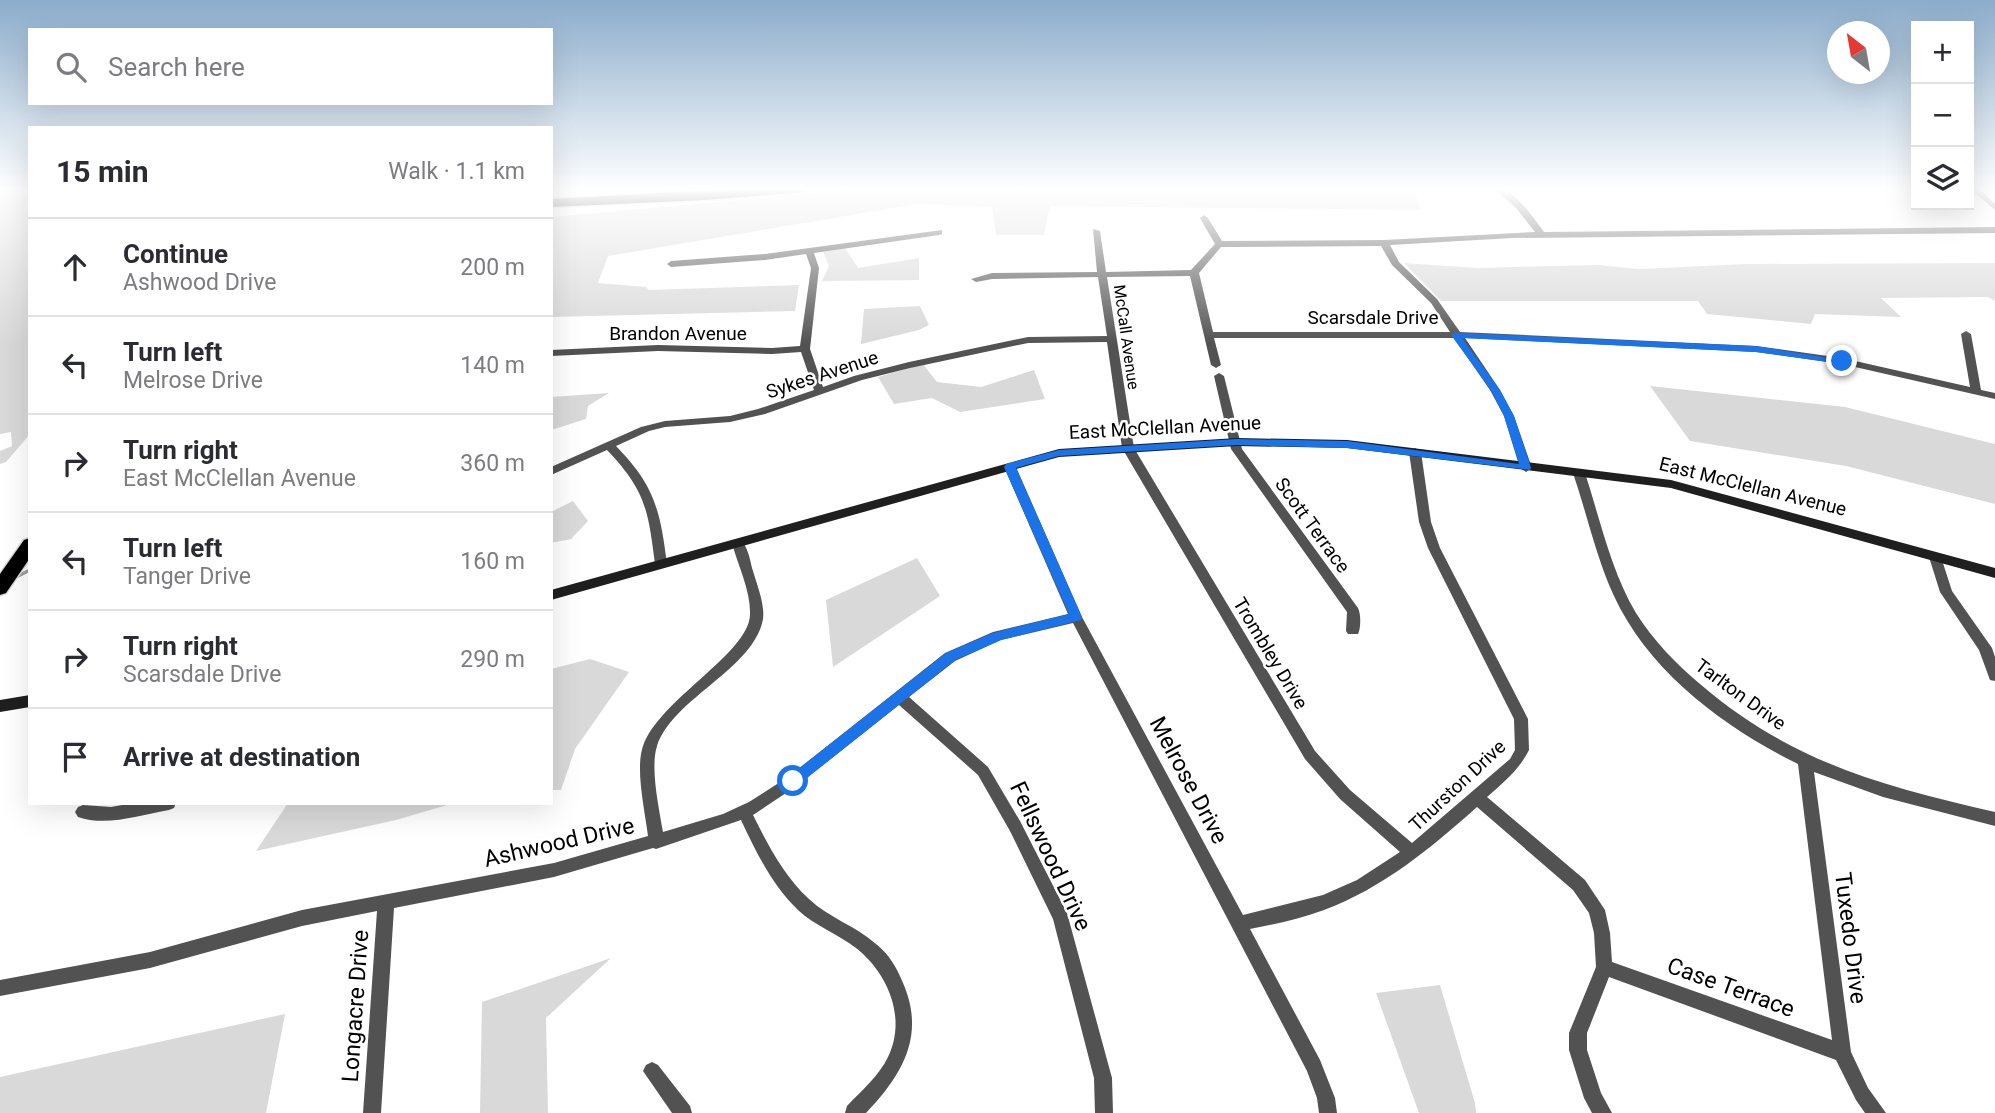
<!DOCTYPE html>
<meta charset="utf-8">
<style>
:root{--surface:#fff;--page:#f7f7f7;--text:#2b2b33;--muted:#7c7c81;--line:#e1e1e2}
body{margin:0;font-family:Roboto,sans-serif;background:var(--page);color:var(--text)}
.controls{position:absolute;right:21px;top:21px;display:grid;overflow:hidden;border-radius:0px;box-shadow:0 7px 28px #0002}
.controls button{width:63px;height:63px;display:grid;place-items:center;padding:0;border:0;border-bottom:2px solid var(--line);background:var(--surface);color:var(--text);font:35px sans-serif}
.compass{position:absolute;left:1827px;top:21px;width:63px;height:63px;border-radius:50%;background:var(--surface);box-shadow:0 7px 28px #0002;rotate:329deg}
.stop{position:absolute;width:21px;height:21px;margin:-16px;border:5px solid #1a73e8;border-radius:50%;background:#fff}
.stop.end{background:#1a73e8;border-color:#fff;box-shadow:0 2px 7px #0008}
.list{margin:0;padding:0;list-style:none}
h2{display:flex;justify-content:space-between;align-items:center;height:91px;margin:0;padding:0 28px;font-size:30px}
h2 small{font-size:23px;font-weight:400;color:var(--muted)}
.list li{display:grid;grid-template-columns:46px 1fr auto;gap:21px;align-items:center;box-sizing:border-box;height:98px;padding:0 28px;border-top:2px solid var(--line)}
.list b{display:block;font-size:26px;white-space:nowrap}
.list p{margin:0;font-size:23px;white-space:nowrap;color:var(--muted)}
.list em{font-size:23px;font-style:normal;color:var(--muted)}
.icon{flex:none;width:38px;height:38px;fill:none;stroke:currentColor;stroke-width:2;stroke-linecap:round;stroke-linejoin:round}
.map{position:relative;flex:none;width:1995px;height:1113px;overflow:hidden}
.search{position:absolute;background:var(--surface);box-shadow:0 7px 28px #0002;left:28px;top:28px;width:525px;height:77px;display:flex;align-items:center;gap:18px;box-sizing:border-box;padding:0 24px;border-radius:0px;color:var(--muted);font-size:26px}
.panel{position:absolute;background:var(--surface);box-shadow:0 7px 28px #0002;left:28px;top:126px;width:525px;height:679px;border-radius:0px}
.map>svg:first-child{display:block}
.green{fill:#d9d9d9}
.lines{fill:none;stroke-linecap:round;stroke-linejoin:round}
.stream{stroke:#a0a0a0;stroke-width:3.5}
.primary-casing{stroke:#dbdbdb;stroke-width:3}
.highway-casing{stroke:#dbdbdb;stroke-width:3}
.street{fill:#525252;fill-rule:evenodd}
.secondary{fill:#1f1f1f;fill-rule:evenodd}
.primary{fill:#000;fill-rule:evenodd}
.highway{fill:#000;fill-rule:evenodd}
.route{fill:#1a73e8}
.labels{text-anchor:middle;stroke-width:5;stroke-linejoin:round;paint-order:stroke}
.far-street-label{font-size:16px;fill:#000;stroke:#fff}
.street-label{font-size:19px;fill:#000;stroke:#fff}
.near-street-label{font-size:23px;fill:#000;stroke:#fff}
</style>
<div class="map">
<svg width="1995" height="1113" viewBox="0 0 1995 1113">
<rect width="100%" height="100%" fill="#fff"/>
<!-- green -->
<g class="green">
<polygon points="0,188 30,188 30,434 6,462 0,464 0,451 12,446 11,432 0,434"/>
<polygon points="871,188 1415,188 1421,210 1050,206 1044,235 996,235 992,207 917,204 608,256 598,283 646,287 649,290 799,285 795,311 551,317 551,217"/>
<polygon points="845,248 858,268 919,258 919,280 822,281 829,266 823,252"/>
<polygon points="1404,263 1477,268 1599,265 1639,269 1747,264 1995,263 1995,301 1988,297 1881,298 1901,317 1815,314 1811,324 1707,314 1698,301 1441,301"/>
<polygon points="920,306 929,325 919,330 861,344 864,309"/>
<polygon points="923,364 937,382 981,387 1034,370 1045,399 960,412 932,398 894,404 878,377"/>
<polygon points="1650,386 1845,407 1995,444 1995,504 1846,466 1690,441"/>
<polygon points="609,393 588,406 586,419 551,430 551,397"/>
<polygon points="573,501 588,521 571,539 551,543 551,512"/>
<polygon points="917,558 940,596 833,667 826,600"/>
<polygon points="590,659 629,672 575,749 561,790 551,790 551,669"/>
<polygon points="288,803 454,803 396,820 256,851"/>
<polygon points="611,958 546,1018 548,1113 480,1113 482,1002"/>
<polygon points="1440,985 1475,1103 1476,1113 1419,1113 1376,993"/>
<polygon points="285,1014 266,1113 0,1113 0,1077"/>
</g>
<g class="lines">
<!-- stream -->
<polyline class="stream" points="16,577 30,570"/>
<defs>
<polygon id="primary" points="30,538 30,558 6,593 0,595 0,574 24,540"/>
<polygon id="highway" points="751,188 811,188 804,192 705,200 551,207 551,199"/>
</defs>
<!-- primary casing -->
<use href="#primary" class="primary-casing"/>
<!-- highway casing -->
<use href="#highway" class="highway-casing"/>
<!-- street -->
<g class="street">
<path d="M1493,188C1515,188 1532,216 1544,232L1995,227V233L1512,238L1390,245L1399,262L1437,299L1460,332L1756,346L1842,358L1970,387L1961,334L1966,331L1971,334L1981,390L1995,393V399L1842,364L1756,352L1465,338L1500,390L1514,416L1532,468L1526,472L1520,468L1504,416L1490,390L1454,338H1214L1221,365L1216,368L1211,365L1190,276L1107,277L1134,448L1315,751L1350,790L1412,843L1510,759L1515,750L1514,719L1428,548L1419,522L1409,452L1415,448L1421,452L1431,522L1440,548L1528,719L1529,750C1519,770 1504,782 1487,797L1585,880L1605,910L1610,933L1612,962L1832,1040L1798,764C1725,728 1649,672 1614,596C1596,557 1587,514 1573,473L1575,470H1583L1585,473C1600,519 1611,571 1636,613C1653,640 1676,664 1700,684C1791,762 1882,786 1995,812V826L1883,797L1814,772L1851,1052L1868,1088L1886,1113H1865L1856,1100L1836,1060L1609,977L1587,1033V1050L1601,1093L1612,1113H1592L1584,1098L1569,1050V1033L1596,967L1594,933L1589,913L1573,890L1477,807C1431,848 1383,888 1324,910C1300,919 1275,924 1250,929L1320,1060L1335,1098L1337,1113H1319L1317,1098L1307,1071L1073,623L1001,640L955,661L909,697L988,767L1020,821L1067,913L1112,1078L1113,1113H1095L1094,1078L1053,919L1010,831L978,775L899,705L798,785L753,815C768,845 784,876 809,899C829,918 856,926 876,944C889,954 897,968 903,983C926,1036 902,1075 866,1113H845L847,1106C861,1091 879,1076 888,1057C907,1018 888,973 856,948C838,934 815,926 798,910C772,885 756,852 741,820L656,849L653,848L554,877L394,908L381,1113H363L377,911L302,926L150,968L0,996V980L150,952L302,910L554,863L648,836C645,811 635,769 643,746C659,700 748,654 750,615C751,591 738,566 732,543L738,539C748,543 750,561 753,571C757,585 765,604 763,619C754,669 673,698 657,746C650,768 659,808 663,832L723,814L749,802L788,777L945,653L993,632L1068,614L1004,467L1010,463L1016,467L1082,617L1243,915L1323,895L1357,880L1400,852L1340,799L1305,759L1122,448L1107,342L1028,343L910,368L862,380L765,414L730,422L665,427L649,431L616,446C655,486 660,510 667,564L661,568L655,564C648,510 646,491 607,450L551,475V467L641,427L665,421L730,416L758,409L814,390L801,352L772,354L658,351L551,356V350L658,345L772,348L800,346L811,268L806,254L765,260L671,267L667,264L671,261L765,254L942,230V234L939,235L814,253L819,268L810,349L823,387L854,376L909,362L1028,337L1107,336L1098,277L992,279L976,282L971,279L992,273L1097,272L1093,229L1100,231L1106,272L1191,270L1215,244L1200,218L1204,215L1208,218L1222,241L1384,240L1535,232L1516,208ZM1381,246L1392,265L1431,303L1450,332H1213L1199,273L1221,247Z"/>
<polygon points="1969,188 1978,188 1995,204 1995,210"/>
<path d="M1219,373L1224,376L1242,449L1358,608C1361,614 1361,628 1358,634H1348L1346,631L1347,612L1231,449L1214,376Z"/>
<polygon points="1935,553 1941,557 1952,591 1992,648 1995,657 1995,681 1990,680 1979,650 1940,592 1929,557"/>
<path d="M133,803H176L174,808L169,810C140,815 106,827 78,817L75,812L78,807L83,805L111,807Z"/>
<polygon points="652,1062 658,1065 690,1106 692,1113 672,1113 643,1071 646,1065"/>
</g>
<!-- secondary -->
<g class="secondary">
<polygon points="1237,438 1347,440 1671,480 1995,568 1995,578 1671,488 1347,448 1237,446 1059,457 551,600 551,590 1059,449"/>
<polygon points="30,695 30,707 0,712 0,700"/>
</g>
<!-- primary -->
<use href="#primary" class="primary"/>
<!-- highway -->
<use href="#highway" class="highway"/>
</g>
<!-- sky -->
<linearGradient id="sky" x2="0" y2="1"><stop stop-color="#8baccb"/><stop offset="0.55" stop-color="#fff"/><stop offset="1" stop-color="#fff" stop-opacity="0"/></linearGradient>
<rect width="1995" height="344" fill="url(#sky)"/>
<!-- route -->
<polygon class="route" points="1455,333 1756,346 1847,361 1842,364 1756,352 1462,338 1500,390 1514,416 1531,468 1530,470 1347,448 1237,445 1059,456 1016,468 1082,617 1081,620 1001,640 955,660 798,785 788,785 788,777 946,653 993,633 1069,614 1004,467 1006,464 1059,450 1237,439 1347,441 1519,464 1504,416 1491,390 1451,335"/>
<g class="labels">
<!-- far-street labels -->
<g class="far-street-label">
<text transform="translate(1127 337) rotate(82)" y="6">McCall Avenue</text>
</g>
<!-- street labels -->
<g class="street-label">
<text x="1373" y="324">Scarsdale Drive</text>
<text x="678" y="340">Brandon Avenue</text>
<text transform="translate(822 374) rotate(-18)" y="7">Sykes Avenue</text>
<text transform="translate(1165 427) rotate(-3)" y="7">East McClellan Avenue</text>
<text transform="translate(1753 486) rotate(14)" y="7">East McClellan Avenue</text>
<text transform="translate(1313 525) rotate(54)" y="7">Scott Terrace</text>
<text transform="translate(1271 653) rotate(59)" y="7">Trombley Drive</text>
<text transform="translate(1741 694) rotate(36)" y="7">Tarlton Drive</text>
<text transform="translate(1457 785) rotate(-43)" y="7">Thurston Drive</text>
</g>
<!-- near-street labels -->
<g class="near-street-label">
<text transform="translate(1189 780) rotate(62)" y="8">Melrose Drive</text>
<text transform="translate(559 842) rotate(-13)" y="8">Ashwood Drive</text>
<text transform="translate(1051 856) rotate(65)" y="8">Fellswood Drive</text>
<text transform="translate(1851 938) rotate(83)" y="8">Tuxedo Drive</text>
<text transform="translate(1731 987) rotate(20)" y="8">Case Terrace</text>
<text transform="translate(355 1006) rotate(-86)" y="8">Longacre Drive</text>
</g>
</g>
</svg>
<div class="controls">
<button>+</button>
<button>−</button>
<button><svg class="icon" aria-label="layers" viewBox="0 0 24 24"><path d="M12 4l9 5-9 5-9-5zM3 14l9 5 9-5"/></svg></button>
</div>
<svg class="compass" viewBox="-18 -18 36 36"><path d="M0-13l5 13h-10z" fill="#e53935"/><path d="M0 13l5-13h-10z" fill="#7c7c81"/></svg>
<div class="stop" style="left:793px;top:781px"></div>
<div class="stop end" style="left:1842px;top:361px"></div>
<div class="search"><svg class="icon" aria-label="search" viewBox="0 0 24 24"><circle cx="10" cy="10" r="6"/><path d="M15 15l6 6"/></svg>Search here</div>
<section class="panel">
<h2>15 min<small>Walk · 1.1 km</small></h2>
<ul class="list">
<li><svg class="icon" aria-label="ahead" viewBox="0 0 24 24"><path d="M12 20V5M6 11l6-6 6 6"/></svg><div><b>Continue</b><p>Ashwood Drive</p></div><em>200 m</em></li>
<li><svg class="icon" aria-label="left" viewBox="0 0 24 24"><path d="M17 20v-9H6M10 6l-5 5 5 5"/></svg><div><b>Turn left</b><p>Melrose Drive</p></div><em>140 m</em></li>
<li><svg class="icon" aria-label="right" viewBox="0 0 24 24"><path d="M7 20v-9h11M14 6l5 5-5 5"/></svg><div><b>Turn right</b><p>East McClellan Avenue</p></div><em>360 m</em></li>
<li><svg class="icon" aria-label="left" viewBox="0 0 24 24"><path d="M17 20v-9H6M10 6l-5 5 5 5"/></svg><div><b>Turn left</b><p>Tanger Drive</p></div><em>160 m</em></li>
<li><svg class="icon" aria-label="right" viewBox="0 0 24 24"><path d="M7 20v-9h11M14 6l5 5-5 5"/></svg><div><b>Turn right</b><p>Scarsdale Drive</p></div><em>290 m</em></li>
<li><svg class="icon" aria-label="arrive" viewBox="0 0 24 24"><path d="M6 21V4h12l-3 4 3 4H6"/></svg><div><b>Arrive at destination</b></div></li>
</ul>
</section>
</div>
